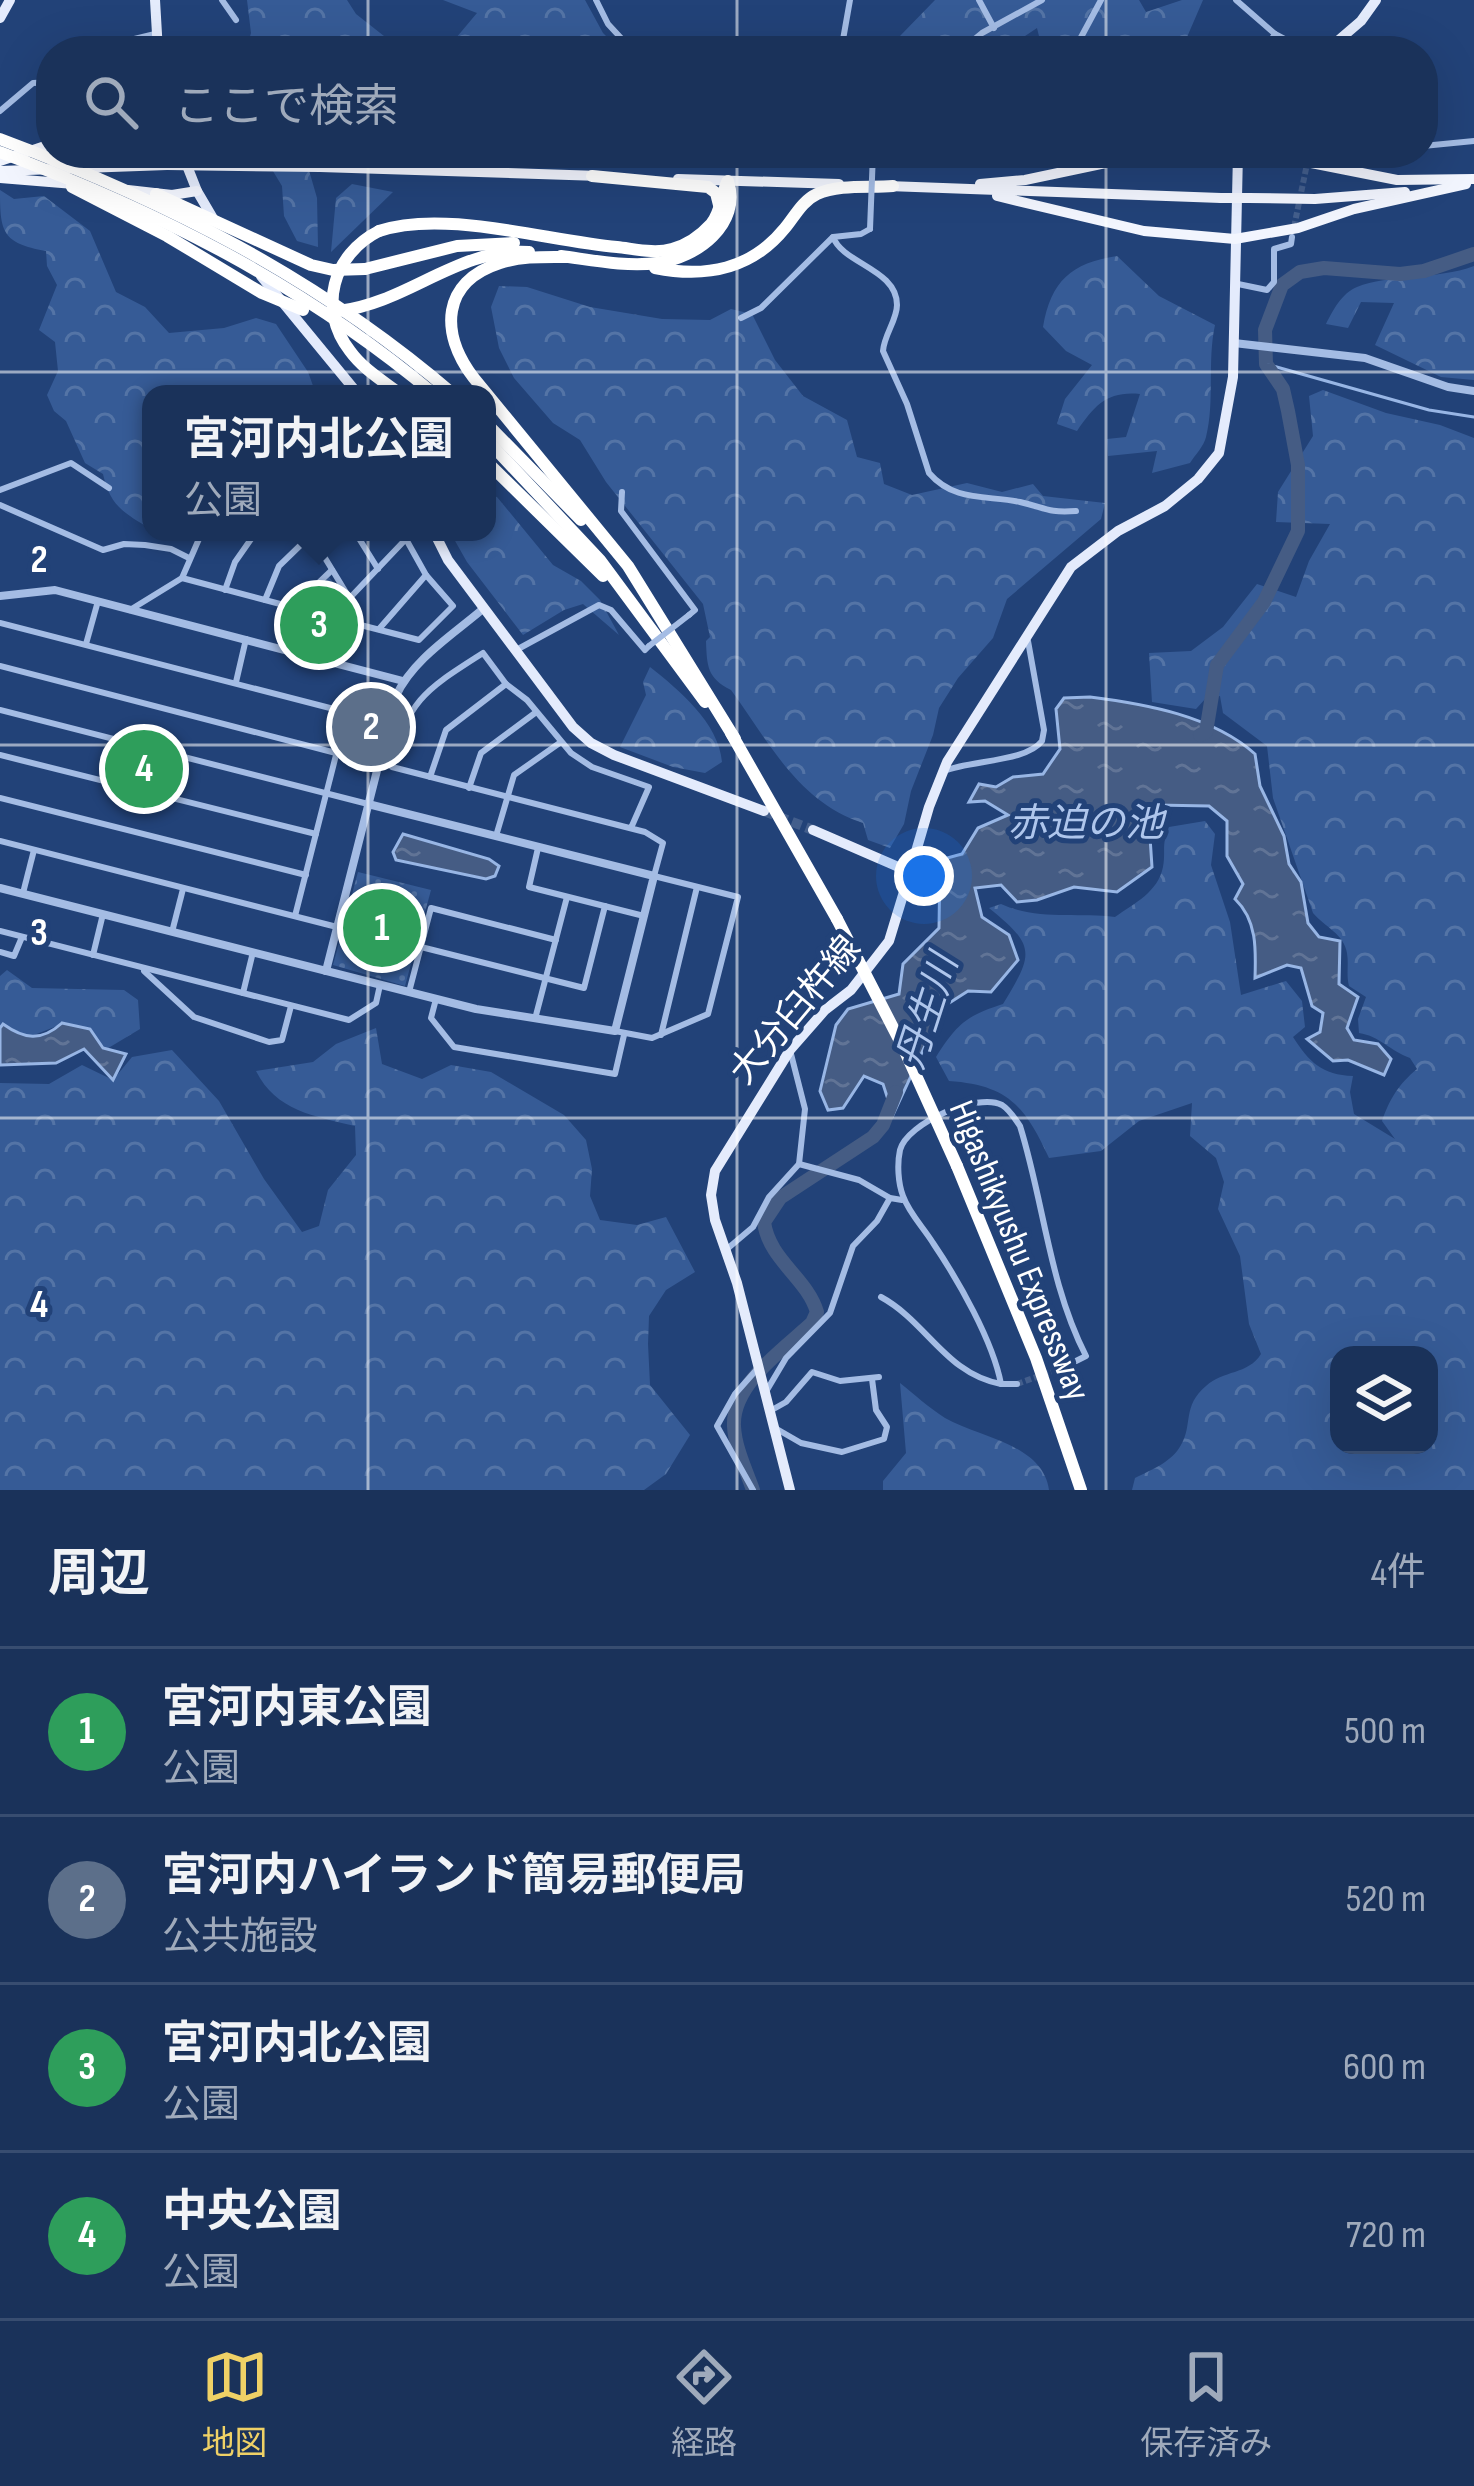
<!DOCTYPE html>
<html lang="ja">
<meta charset="utf-8">
<style>
:root{--surface:#1a325a;--page:#233a60;--text:#f1f3f6;--muted:#9faabb;--line:#384d70;--accent:#efd166}
body{margin:0;font-family:"Sofia Sans Condensed","Noto Sans JP",sans-serif;background:var(--page);color:var(--text)}
.controls{position:absolute;right:36px;bottom:36px;display:grid;overflow:hidden;border-radius:24px;box-shadow:0 12px 48px #0002}
.controls button{width:108px;height:108px;display:grid;place-items:center;padding:0;border:0;border-bottom:3px solid var(--line);background:var(--surface);color:var(--text);font:60px sans-serif}
.you{position:absolute;left:924px;top:876px;width:42px;height:42px;margin:-30px;border:9px solid #fff;border-radius:50%;background:#1a73e8;box-shadow:0 0 0 18px #1a73e833}
.badge{display:grid;place-items:center;width:78px;height:78px;border-radius:50%;background:var(--accent);color:#fff;font-size:39px;font-weight:700}
.pin{position:absolute;translate:-50% -50%;border:6px solid #fff;box-shadow:0 3px 12px #0006}
.popup{position:absolute;left:142px;top:385px;width:354px;height:156px;box-sizing:border-box;display:grid;place-content:center;border-radius:24px;background:var(--surface);filter:drop-shadow(0 3px 9px #0005);font-size:39px;white-space:nowrap;color:var(--muted)}
.popup b{font-size:45px;color:var(--text)}
.popup::after{content:'';position:absolute;left:50%;top:100%;margin-left:-24px;border:24px solid transparent;border-top-color:var(--surface)}
.list{margin:0;padding:0;list-style:none}
h2{display:flex;justify-content:space-between;align-items:center;height:156px;margin:0;padding:0 48px;font-size:51px}
h2 small{font-size:39px;font-weight:400;color:var(--muted)}
.list li{display:grid;grid-template-columns:78px 1fr auto;gap:36px;align-items:center;box-sizing:border-box;height:168px;padding:0 48px;border-top:3px solid var(--line)}
.list b{display:block;font-size:45px;white-space:nowrap}
.list p{margin:0;font-size:39px;white-space:nowrap;color:var(--muted)}
.list em{font-size:39px;font-style:normal;color:var(--muted)}
.icon{flex:none;width:66px;height:66px;fill:none;stroke:currentColor;stroke-width:2;stroke-linecap:round;stroke-linejoin:round}
.map{position:relative;flex:none;width:1474px;height:1490px;overflow:hidden}
.search{position:absolute;background:var(--surface);box-shadow:0 12px 48px #0002;left:36px;right:36px;top:36px;height:132px;display:flex;align-items:center;gap:30px;box-sizing:border-box;padding:0 42px;border-radius:48px;color:var(--muted);font-size:45px}
.sheet{height:828px;background:var(--surface)}
nav{display:flex;justify-content:space-around;align-items:center;box-sizing:border-box;height:168px;border-top:3px solid var(--line);background:var(--surface);font-size:33px;color:var(--muted)}
nav a{display:grid;justify-items:center;gap:6px}
nav .on{color:var(--accent)}
.map>svg:first-child{display:block}
.forest{fill:url(#forest-crowns);fill-rule:evenodd}
.park{fill:url(#park-dots)}
.water{fill:url(#water-ripples);stroke:#98b6e5;stroke-width:3}
.lines{fill:none;stroke-linecap:round;stroke-linejoin:round}
.stream{stroke:#98b6e5;stroke-width:3}
.river{stroke:#455c84;stroke-width:14}
.minor-tunnel{stroke:#435e8c;stroke-width:6;stroke-dasharray:6 3;stroke-linecap:butt}
.primary-tunnel{stroke:#435e8c;stroke-width:10;stroke-dasharray:10 5;stroke-linecap:butt}
.minor{stroke:#a4bce4;stroke-width:6}
.tertiary{stroke:#a4bce4;stroke-width:8}
.primary{stroke:#e4ebfc;stroke-width:10}
.trunk{stroke:#f2f5fe;stroke-width:10}
.motorway{stroke:#fff;stroke-width:12}
.minor-bridge{stroke:#a4bce4;stroke-width:6}
.trunk-bridge{stroke:#f2f5fe;stroke-width:10}
.motorway-bridge{stroke:#fff;stroke-width:12}
.grid{fill:none;stroke:#fff;stroke-width:3;stroke-opacity:0.55}
.labels{text-anchor:middle;stroke-width:10;stroke-linejoin:round;paint-order:stroke}
.street-label{font-size:36px;fill:#fff;stroke:#224278}
.water-label{font-size:39px;font-style:italic;fill:#afc6ec;stroke:#224278}
.grid-label{font-size:39px;text-anchor:middle;font-weight:bold;fill:#fff;stroke:#224278;stroke-width:10;stroke-linejoin:round;paint-order:stroke}
</style>
<div class="map">
<svg width="1474" height="1490" viewBox="0 0 1474 1490">
<defs>
<pattern id="forest-crowns" width="20" height="18" patternUnits="userSpaceOnUse" patternTransform="scale(3)"><rect width="20" height="18" fill="#365b96"/><path d="M2 6a3 3 0 1 1 6 0M12 15a3 3 0 1 1 6 0" fill="none" stroke="#5474a6"/></pattern>
<pattern id="park-dots" width="8" height="8" patternUnits="userSpaceOnUse" patternTransform="scale(3)"><rect width="8" height="8" fill="#365b96"/><path d="M2 2h.1M6 6h.1" fill="none" stroke="#5474a6" stroke-width="1.8" stroke-linecap="round"/></pattern>
<pattern id="water-ripples" width="26" height="14" patternUnits="userSpaceOnUse" patternTransform="scale(3)"><rect width="26" height="14" fill="#455c84"/><path d="M2 4q2-2 4 0t4 0M15 11q2-2 4 0t4 0" fill="none" stroke="#617496"/></pattern>
</defs>
<rect width="100%" height="100%" fill="#224278"/>
<!-- forest -->
<g class="forest">
<polygon points="247,0 347,0 356,14 403,51 246,51 251,33"/>
<polygon points="443,0 585,0 603,33 621,51 458,51 456,38 477,13"/>
<polygon points="935,0 1139,0 1146,12 1182,0 1203,0 1181,51 1035,51 1041,44 1037,28 1007,48 996,51 892,51 900,36"/>
<polygon points="262,153 304,153 317,198 318,247 297,241 284,216 282,186"/>
<polygon points="352,184 393,192 331,252 336,198"/>
<path d="M0,190L14,199L44,196L90,231L116,292L145,307L169,333L224,328L256,318L276,324L308,372L316,394H151V529C124,513 110,506 103,474L85,463L66,421L54,411L47,395L58,371L55,342L39,330L57,285L47,266L46,251C2,243 0,232 0,190Z"/>
<path d="M1117,256L1159,296L1215,325C1207,361 1215,402 1206,437C1204,446 1195,455 1190,463L1152,473L1157,451L1108,456L1107,439L1126,437L1140,394C1107,391 1095,405 1077,431L1057,424L1065,399L1092,365L1066,351L1043,327C1051,281 1071,263 1117,256Z"/>
<path d="M1474,266V380L1441,377L1375,345L1394,303L1361,302L1348,328L1326,324C1333,310 1342,293 1357,287C1388,274 1437,280 1474,266Z"/>
<path d="M499,286L527,287L590,307L662,319L710,320L731,309L752,314L775,360L803,396L847,420L857,457L880,463L884,484L912,495L967,483L1002,492L1033,484L1043,496L1105,503L1101,519L1007,599L993,638L958,678L939,708L933,735L911,791L904,824L890,848L868,840L863,823C798,802 769,742 731,690C707,678 707,666 706,641L710,637L703,604L606,482L580,440L553,423L514,378L499,348L491,307Z"/>
<path d="M1323,390L1386,413L1440,425L1474,438V1490H1132L1135,1478C1151,1470 1172,1462 1181,1445C1193,1425 1182,1406 1206,1386C1223,1370 1248,1375 1261,1354L1249,1324L1240,1256L1218,1209L1224,1182L1216,1158L1190,1136L1192,1103L1139,1121L1101,1151L1049,1158C1025,1106 1008,1085 949,1081L936,1057C957,1024 966,1016 1003,1004C1034,953 1036,946 989,908L1001,904C1038,921 1076,912 1115,917C1135,903 1158,892 1163,867C1166,851 1161,845 1169,827L1205,821L1215,834L1211,865L1230,922L1241,995L1286,981L1302,1001L1305,1027L1293,1037C1309,1062 1322,1075 1353,1076L1350,1092L1354,1114L1395,1139L1382,1121C1390,1098 1399,1084 1417,1069L1410,1058C1390,1051 1380,1036 1359,1033L1358,1019L1366,997L1349,986C1346,974 1349,965 1347,953C1344,934 1325,927 1313,913L1273,798L1267,746L1223,713L1220,696L1206,698L1196,709L1152,702L1149,653L1191,651L1223,627L1257,584L1296,597L1309,561L1330,524L1276,522L1278,492L1313,436L1309,396ZM1339,1355H1429V1445H1339Z"/>
<polygon points="487,496 497,497 553,565 581,581 600,600 619,635 583,604 564,610 523,635 467,562 450,532 487,532"/>
<path d="M650,667C678,689 719,723 722,762L705,773L673,767L620,747L646,695L643,682Z"/>
<polygon points="7,970 32,988 124,990 138,1000 140,1029 105,1050 88,1028 62,1024 29,1037 0,1026 0,976"/>
<path d="M376,1028L382,1064L422,1079L451,1065L491,1072L564,1115L586,1140L592,1169L590,1196L600,1220L637,1225L666,1217L695,1272L666,1290L649,1316L648,1344L650,1385L690,1435L666,1474L644,1490H0V1083L49,1084L82,1065L113,1080L132,1057L172,1050L219,1101L264,1179L302,1232L319,1226L328,1190L356,1155L355,1126C314,1116 276,1111 256,1071L313,1062L336,1044Z"/>
<path d="M900,1383C914,1394 929,1408 945,1418C978,1437 1043,1444 1049,1490H883V1481L906,1453Z"/>
</g>
<!-- park -->
<g class="park">
<polygon points="329,577 344,596 327,654 297,645 312,594"/>
<polygon points="111,743 185,761 176,795 103,777"/>
<polygon points="358,872 431,890 405,986 333,965"/>
</g>
<!-- water -->
<g class="water">
<path d="M1090,697C1146,704 1213,716 1255,754L1260,786L1284,836L1289,864L1301,882L1308,923L1319,937L1340,941L1339,984L1358,997L1347,1028L1354,1040L1378,1044L1391,1059L1384,1075L1348,1060L1333,1061L1307,1039L1320,1032L1323,1013L1312,1006L1301,968L1287,965L1255,978C1256,949 1257,920 1235,899L1243,884L1227,856V821L1209,806L1156,805L1150,837L1152,867L1117,892L1074,887L1037,900L1017,902L1001,885L975,888L982,917L1009,935L1018,960L991,992L968,991L943,1007L893,1115L883,1084L864,1076L843,1108L828,1110L820,1091L836,1025L848,1009L899,994L903,964L939,928L940,860L962,854L978,828L1008,815L985,801L969,802L979,784L996,787L1013,777L1043,774L1060,749L1056,709L1064,698Z"/>
<polygon points="403,834 489,859 499,866 495,876 486,879 396,860 393,852"/>
<path d="M62,1023L90,1029L103,1048L126,1054L113,1080L84,1049L56,1063L0,1065V1028L3,1024C24,1039 41,1042 62,1023Z"/>
</g>
<g class="lines">
<!-- stream -->
<polyline class="stream" points="1266,364 1429,410 1474,417"/>
<!-- river -->
<g class="river">
<polyline points="1200,735 1206,732 1217,665 1264,602 1298,531 1298,465 1288,411 1283,389 1266,364 1265,330 1282,285 1300,272 1324,268 1400,274 1424,271 1474,254"/>
<path d="M753,1490C746,1470 735,1448 734,1426C732,1384 784,1349 812,1323L817,1312C807,1278 769,1260 764,1222L780,1198L873,1137L883,1125L896,1092"/>
</g>
<!-- minor-tunnel -->
<g class="minor-tunnel">
<polyline points="1294,227 1307,164"/>
<polyline points="1017,1384 1064,1367"/>
</g>
<!-- primary-tunnel -->
<polyline class="primary-tunnel" points="764,811 813,830"/>
<!-- minor -->
<g class="minor">
<polyline points="222,0 236,20"/>
<polyline points="596,0 608,24 633,51"/>
<polyline points="979,0 994,28"/>
<polyline points="1236,0 1275,34 1307,51"/>
<polyline points="85,51 155,34"/>
<polyline points="841,51 850,0"/>
<polyline points="960,51 982,33 1042,0"/>
<polyline points="1063,51 1079,41 1101,0"/>
<polyline points="1264,51 1275,34"/>
<polyline points="0,111 33,83 51,82"/>
<polyline points="1423,146 1474,141"/>
<polyline points="1308,157 1309,153"/>
<path d="M833,237C843,264 897,269 897,305C897,320 884,335 883,351L907,404L929,473C954,502 986,495 1020,502C1046,508 1047,513 1076,511"/>
<polyline points="1238,284 1267,290 1274,282 1274,249 1291,244 1292,237"/>
<polyline points="741,318 761,308 833,237 861,234 870,229"/>
<polyline points="0,490 71,463 109,488"/>
<polyline points="622,492 621,511 695,610 689,615"/>
<polyline points="0,505 103,550 124,544 145,545 171,549 189,558"/>
<polyline points="355,532 378,569"/>
<polyline points="311,535 350,599"/>
<polyline points="182,578 303,610"/>
<polyline points="225,590 235,562 256,532"/>
<polyline points="265,600 279,566 311,535"/>
<polyline points="130,610 182,578 202,532"/>
<polyline points="341,620 419,640 453,606 426,575 402,532"/>
<polyline points="0,623 388,723"/>
<polyline points="379,629 426,575"/>
<polyline points="86,644 98,601"/>
<polyline points="518,649 599,605 611,610 645,650 649,646"/>
<polyline points="293,651 308,593 332,570"/>
<polyline points="331,661 345,603 405,540"/>
<polyline points="0,666 336,753"/>
<polyline points="236,682 246,639"/>
<polyline points="0,710 368,804"/>
<polyline points="0,755 316,834"/>
<path d="M944,771C971,760 1026,762 1042,741L1044,730L1028,641"/>
<polyline points="430,777 446,730 506,684"/>
<polyline points="469,788 481,753 535,713"/>
<polyline points="0,798 306,875"/>
<polyline points="496,836 514,775 561,742"/>
<polyline points="0,841 337,927"/>
<polyline points="538,848 529,887 644,916"/>
<polyline points="23,893 34,850"/>
<polyline points="295,916 347,712"/>
<polyline points="0,931 349,1020 376,1003 380,985"/>
<polyline points="172,932 183,889"/>
<polyline points="421,947 584,988 605,906"/>
<polyline points="0,952 14,956 22,937"/>
<polyline points="93,955 103,914"/>
<polyline points="144,971 194,1017 269,1042 282,1040 291,1006"/>
<polyline points="409,992 431,908 556,940"/>
<polyline points="243,993 253,952"/>
<polyline points="436,999 431,1018 454,1047 615,1074 624,1035"/>
<polyline points="535,1019 567,897"/>
<path d="M615,1031L652,1038L708,1014L738,897L654,876L663,843L645,832L392,767C407,699 427,689 483,653L506,684L527,700L571,753L592,767L649,787L631,828"/>
<polyline points="661,1035 697,887"/>
<polyline points="799,1164 859,1180 890,1198 902,1200"/>
<polyline points="727,1249 753,1227 769,1197 799,1164 805,1109 791,1054"/>
<path d="M881,1297C927,1322 946,1374 1001,1384"/>
<path d="M1017,1384H1001C993,1341 958,1280 933,1243C923,1227 909,1213 903,1196C898,1183 897,1164 900,1150C907,1123 978,1092 1002,1105C1010,1110 1015,1119 1020,1126C1044,1203 1049,1284 1086,1356L1064,1367"/>
<polyline points="767,1390 786,1358 830,1313 853,1246 877,1221 890,1198"/>
<polyline points="770,1411 786,1402 812,1372 840,1381 879,1377"/>
<polyline points="775,1428 801,1443 842,1452 884,1439 887,1427 876,1410 872,1379"/>
<polyline points="753,1490 717,1426 735,1394 758,1368"/>
</g>
<!-- tertiary -->
<g class="tertiary">
<polyline points="1234,343 1365,358 1448,387 1474,391"/>
<polyline points="0,596 55,590 403,681"/>
<polyline points="0,888 476,1009 615,1031 654,876 368,804"/>
<path d="M326,971L396,696C413,659 454,634 484,608"/>
</g>
<!-- primary -->
<g class="primary">
<polyline points="155,0 158,51"/>
<polyline points="0,18 10,0"/>
<polyline points="1326,51 1361,21 1376,0"/>
<polyline points="182,153 197,191 214,220"/>
<polyline points="261,276 358,394"/>
<polyline points="434,532 448,560 573,727 591,743 614,755 764,811"/>
<polyline points="910,872 929,807 947,762 1071,567 1118,531 1165,506 1198,479 1219,453 1233,377 1238,153"/>
<polyline points="790,1490 737,1283 715,1220 711,1195 715,1171 790,1050 825,1010 851,990 889,941 910,872 813,830"/>
</g>
<!-- trunk -->
<g class="trunk">
<polyline points="1261,153 1397,180 1474,179"/>
<polyline points="0,161 51,144"/>
<polyline points="320,167 600,176"/>
<polyline points="0,171 167,165"/>
<polyline points="0,178 74,184"/>
<polyline points="678,179 839,184"/>
<polyline points="980,184 1025,180 1153,153"/>
<polyline points="888,186 1221,198"/>
<polyline points="128,190 172,195 197,191"/>
<polyline points="997,196 1144,231 1235,239 1298,228 1354,209 1466,184"/>
<polyline points="1249,198 1315,199 1405,192"/>
</g>
<!-- motorway -->
<g class="motorway">
<polyline points="592,176 708,187 716,193 719,205"/>
<path d="M379,231C444,209 547,241 617,247C635,249 655,254 672,249C687,245 701,235 711,224C721,212 721,196 727,182"/>
<path d="M561,256C592,260 626,267 657,263C697,258 742,224 728,181"/>
<path d="M567,257C544,257 522,256 500,263C441,282 440,333 473,377L628,566L735,739"/>
<path d="M655,268C706,278 751,270 785,228C795,216 802,201 817,194C839,184 870,188 893,186"/>
<polyline points="365,269 457,246 514,243"/>
<path d="M339,311C408,303 458,247 529,252"/>
<polyline points="487,424 581,520"/>
<polyline points="487,440 600,560 705,702"/>
<polyline points="487,462 603,576"/>
<polyline points="731,733 837,919"/>
<polyline points="957,1166 1036,1358 1081,1490"/>
</g>
<!-- minor-bridge -->
<g class="minor-bridge">
<polyline points="870,229 873,153"/>
<polyline points="649,646 689,615"/>
</g>
<!-- trunk-bridge -->
<g class="trunk-bridge">
<polyline points="167,165 320,167"/>
<polyline points="1221,198 1249,198"/>
</g>
<!-- motorway-bridge -->
<g class="motorway-bridge">
<path d="M0,139C166,201 318,278 453,394"/>
<path d="M0,152C158,211 304,285 434,394"/>
<polyline points="72,187 167,236 262,293 303,310"/>
<polyline points="156,194 311,265 333,270 365,269"/>
<path d="M379,231C333,254 317,309 350,351C363,369 383,381 400,394"/>
<polyline points="837,919 904,1049 957,1166"/>
</g>
</g>
<!-- grid -->
<path class="grid" d="M368,0V51M737,0V51M1106,0V51M368,153V1490M737,153V1490M1106,153V1490M0,372H1474M0,745H1474M0,1118H1474"/>
<g class="labels">
<!-- street labels -->
<g class="street-label">
<text transform="translate(794 1009) rotate(-50)" y="13">大分臼杵線</text>
<text transform="translate(1021 1250) rotate(68)" y="13">Higashikyushu Expressway</text>
</g>
<!-- water labels -->
<g class="water-label">
<text x="1086" y="836">赤迫の池</text>
<text transform="translate(926 1011) rotate(-72)" y="14">丹生川</text>
</g>
</g>
<g class="grid-label">
<text x="39" y="572">2</text>
<text x="39" y="945">3</text>
<text x="39" y="1317">4</text>
</g>
</svg>
<div class="controls">
<button><svg class="icon" aria-label="layers" viewBox="0 0 24 24"><path d="M12 4l9 5-9 5-9-5zM3 14l9 5 9-5"/></svg></button>
</div>
<div class="you"></div>
<div class="pin badge" style="left:382px;top:928px;background:#2e9e5b">1</div>
<div class="pin badge" style="left:371px;top:727px;background:#5c6f8a">2</div>
<div class="pin badge" style="left:319px;top:625px;background:#2e9e5b">3</div>
<div class="popup"><b>宮河内北公園</b>公園</div>
<div class="pin badge" style="left:144px;top:769px;background:#2e9e5b">4</div>
<div class="search"><svg class="icon" aria-label="search" viewBox="0 0 24 24"><circle cx="10" cy="10" r="6"/><path d="M15 15l6 6"/></svg>ここで検索</div>
</div>
<section class="sheet">
<h2>周辺<small>4件</small></h2>
<ul class="list">
<li><span class="badge" style="background:#2e9e5b">1</span><div><b>宮河内東公園</b><p>公園</p></div><em>500 m</em></li>
<li><span class="badge" style="background:#5c6f8a">2</span><div><b>宮河内ハイランド簡易郵便局</b><p>公共施設</p></div><em>520 m</em></li>
<li><span class="badge" style="background:#2e9e5b">3</span><div><b>宮河内北公園</b><p>公園</p></div><em>600 m</em></li>
<li><span class="badge" style="background:#2e9e5b">4</span><div><b>中央公園</b><p>公園</p></div><em>720 m</em></li>
</ul>
</section>
<nav>
<a class="on"><svg class="icon" aria-label="map" viewBox="0 0 24 24"><path d="M3 6l6-2 6 2 6-2v14l-6 2-6-2-6 2zM9 4v14M15 6v14"/></svg>地図</a>
<a><svg class="icon" aria-label="directions" viewBox="0 0 24 24"><path d="M12 3l9 9-9 9-9-9zM9 14v-3h6M13 9l2 2-2 2"/></svg>経路</a>
<a><svg class="icon" aria-label="saved" viewBox="0 0 24 24"><path d="M7 4h10v16l-5-4-5 4z"/></svg>保存済み</a>
</nav>
